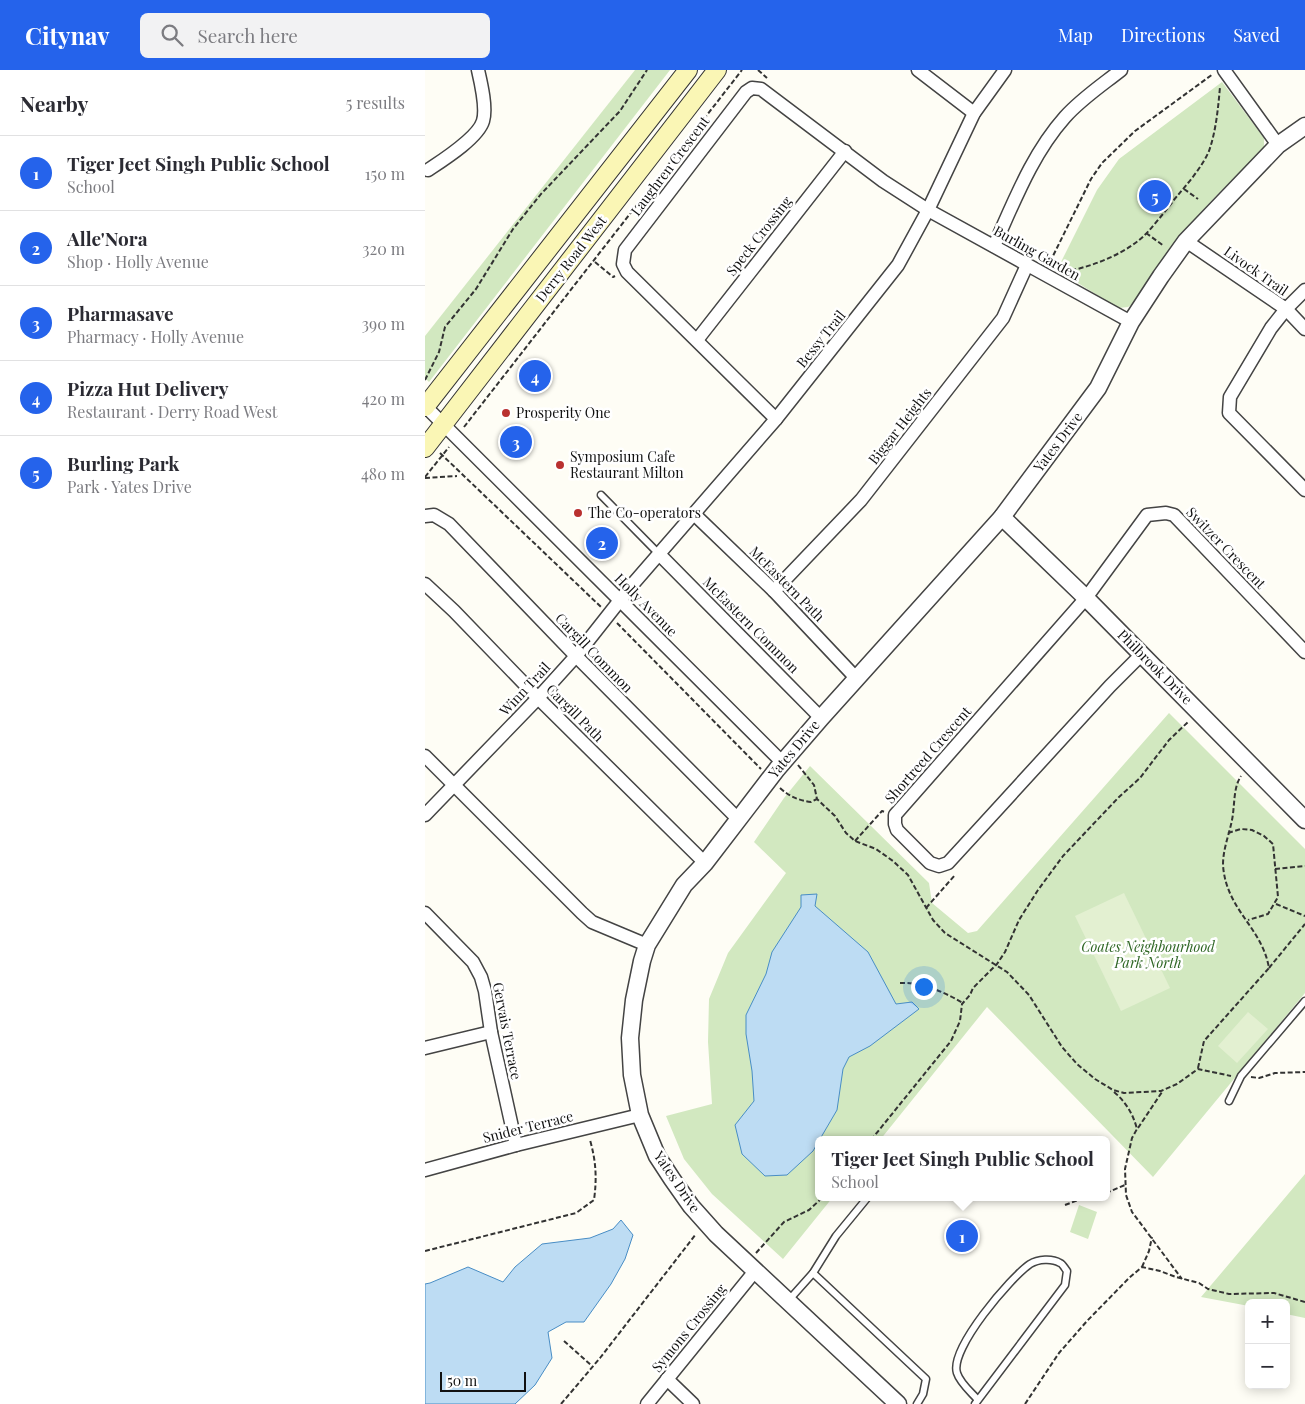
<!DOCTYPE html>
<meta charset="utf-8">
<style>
:root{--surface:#fff;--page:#f2f2f3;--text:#2b2b33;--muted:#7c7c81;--line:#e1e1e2;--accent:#2563eb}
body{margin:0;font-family:"Playfair Display",serif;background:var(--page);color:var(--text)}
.controls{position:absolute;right:15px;bottom:15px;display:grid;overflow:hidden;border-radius:8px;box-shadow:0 2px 12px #0003}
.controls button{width:45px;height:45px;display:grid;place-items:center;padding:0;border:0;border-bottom:1px solid var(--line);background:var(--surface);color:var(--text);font:25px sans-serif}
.scale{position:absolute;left:15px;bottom:12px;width:86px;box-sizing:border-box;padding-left:5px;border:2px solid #111;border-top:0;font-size:14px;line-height:18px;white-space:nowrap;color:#111;-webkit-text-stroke:4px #fff;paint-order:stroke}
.you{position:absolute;left:498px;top:916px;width:18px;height:18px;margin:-12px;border:4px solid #fff;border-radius:50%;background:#1a73e8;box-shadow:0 0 0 8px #1a73e833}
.badge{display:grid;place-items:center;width:32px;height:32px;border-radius:50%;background:var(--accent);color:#fff;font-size:16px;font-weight:700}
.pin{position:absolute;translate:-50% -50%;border:2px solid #fff;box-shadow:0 1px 5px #0006}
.popup{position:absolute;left:390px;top:1066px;width:295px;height:65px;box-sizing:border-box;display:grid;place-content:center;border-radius:8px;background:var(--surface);filter:drop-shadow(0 1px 4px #0005);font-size:16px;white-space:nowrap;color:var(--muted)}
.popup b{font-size:19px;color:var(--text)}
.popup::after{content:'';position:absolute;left:50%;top:100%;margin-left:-10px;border:10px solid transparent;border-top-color:var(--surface)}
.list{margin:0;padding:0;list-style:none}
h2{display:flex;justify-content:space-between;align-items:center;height:65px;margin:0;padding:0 20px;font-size:21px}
h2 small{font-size:16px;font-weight:400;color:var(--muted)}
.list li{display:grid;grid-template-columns:32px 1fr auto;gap:15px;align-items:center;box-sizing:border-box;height:75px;padding:0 20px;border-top:1px solid var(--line)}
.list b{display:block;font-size:19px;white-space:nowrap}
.list p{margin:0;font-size:16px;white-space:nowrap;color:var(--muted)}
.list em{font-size:16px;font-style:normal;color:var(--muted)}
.icon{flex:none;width:28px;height:28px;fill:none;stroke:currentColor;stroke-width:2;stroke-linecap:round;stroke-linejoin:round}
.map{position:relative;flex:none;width:880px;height:1334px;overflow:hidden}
header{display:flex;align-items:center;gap:30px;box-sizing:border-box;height:70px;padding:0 25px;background:var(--accent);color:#fff}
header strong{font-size:24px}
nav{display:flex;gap:28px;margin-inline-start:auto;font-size:18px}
.search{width:350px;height:45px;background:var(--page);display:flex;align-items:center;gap:12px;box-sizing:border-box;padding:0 18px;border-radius:8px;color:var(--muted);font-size:19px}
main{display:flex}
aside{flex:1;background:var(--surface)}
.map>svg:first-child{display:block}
.green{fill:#d2e8c0}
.pitch{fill:#e3f0d1}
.water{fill:#bddcf3;stroke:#488dc5}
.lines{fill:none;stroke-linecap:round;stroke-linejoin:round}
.service-casing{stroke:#444;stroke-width:9}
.minor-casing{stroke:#444;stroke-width:15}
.tertiary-casing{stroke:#444;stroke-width:19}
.secondary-casing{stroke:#333;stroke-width:20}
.path{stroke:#333;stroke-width:2;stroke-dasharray:5 2.5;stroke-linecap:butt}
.service{stroke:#fff;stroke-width:6}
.minor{stroke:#fff;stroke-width:12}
.tertiary{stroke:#fff;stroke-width:16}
.secondary{stroke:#faf6b5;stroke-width:18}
.poi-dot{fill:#b93130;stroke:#fff;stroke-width:2}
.labels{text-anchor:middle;stroke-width:5;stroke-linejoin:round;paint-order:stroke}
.street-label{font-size:14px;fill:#111;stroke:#fff}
.poi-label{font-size:14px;fill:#111;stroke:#fff;text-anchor:start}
.park-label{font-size:14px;font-style:italic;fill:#2e6624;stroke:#fff}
</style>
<header>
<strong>Citynav</strong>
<div class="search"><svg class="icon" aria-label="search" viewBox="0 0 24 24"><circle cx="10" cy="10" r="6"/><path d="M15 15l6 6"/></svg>Search here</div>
<nav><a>Map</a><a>Directions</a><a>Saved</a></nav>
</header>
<main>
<aside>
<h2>Nearby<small>5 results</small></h2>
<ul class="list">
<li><span class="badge">1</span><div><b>Tiger Jeet Singh Public School</b><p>School</p></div><em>150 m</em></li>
<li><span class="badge">2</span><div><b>Alle'Nora</b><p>Shop · Holly Avenue</p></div><em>320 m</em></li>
<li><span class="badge">3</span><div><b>Pharmasave</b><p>Pharmacy · Holly Avenue</p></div><em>390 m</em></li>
<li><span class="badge">4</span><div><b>Pizza Hut Delivery</b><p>Restaurant · Derry Road West</p></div><em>420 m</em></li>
<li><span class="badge">5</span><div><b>Burling Park</b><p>Park · Yates Drive</p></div><em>480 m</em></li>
</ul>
</aside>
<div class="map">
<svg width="880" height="1334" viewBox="0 0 880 1334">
<rect width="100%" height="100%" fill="#fefdf5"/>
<!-- green -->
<g class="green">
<polygon points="210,0 245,0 4,312 0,308 0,266"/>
<path d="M797,12L839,68V81C806,109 775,141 748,175C733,193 721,214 709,233L703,237L693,238L632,200L672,120L694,89Z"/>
<polygon points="744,643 880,779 880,923 728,1107 562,937 455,1070 393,1070 393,1127 408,1127 358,1189 287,1124 259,1089 241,1046 287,1034 283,972 284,929 303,883 361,803 329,772 359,728 385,696 504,813 507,833 543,863 552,861"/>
<polygon points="880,1104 880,1248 861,1244 861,1233 824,1233 824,1236 776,1227"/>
<polygon points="654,1135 672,1142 663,1169 645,1162"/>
</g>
<!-- pitch -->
<g class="pitch">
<polygon points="699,823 745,918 696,941 650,846"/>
<polygon points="823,942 843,959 812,993 793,976"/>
</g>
<!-- water -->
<g class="water">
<polygon points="392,824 390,836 443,882 471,934 487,932 494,939 445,976 424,987 418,999 412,1040 388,1081 362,1105 340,1106 317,1084 310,1055 329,1031 327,1001 321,964 321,945 341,904 347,882 376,837 376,825"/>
<polygon points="196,1150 208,1165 200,1189 186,1214 159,1252 141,1252 123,1262 127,1288 110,1315 90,1334 0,1334 0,1214 5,1213 43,1197 78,1212 90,1197 117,1174 165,1168 188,1159"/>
</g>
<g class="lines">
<defs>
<g id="service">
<polyline points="176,425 234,484"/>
<polyline points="804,1031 816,1006 880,931"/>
<polyline points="388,1203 501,1309 498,1324 492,1334"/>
<polyline points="363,1231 388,1203 411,1166 443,1127"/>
<path d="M550,1334L640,1215L642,1201C640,1199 638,1194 635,1193C627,1188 613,1189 605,1194C586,1207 524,1279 532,1303C535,1313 546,1322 553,1330"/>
</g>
<g id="minor">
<polyline points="493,0 549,43"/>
<polyline points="799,0 853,75"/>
<path d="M3,100C18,90 53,68 58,51C62,38 56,13 53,0"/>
<polyline points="761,171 861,239 880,259"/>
<path d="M569,176C589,132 607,84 640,47C656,29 677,15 696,0"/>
<polyline points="880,220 861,239 846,258 805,327 804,343 880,420"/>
<polyline points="272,270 420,81"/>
<polyline points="0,336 357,692"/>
<polyline points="351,349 202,202 198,194 200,180 321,22 327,18 336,19 458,111 503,140 706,252"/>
<polyline points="269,444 349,521 431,608"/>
<polyline points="0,446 9,445 24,454 151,586 313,749"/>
<polyline points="234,484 396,648"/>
<polyline points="0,514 29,541 113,628 280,793"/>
<polyline points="349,521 436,430 578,248 602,195"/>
<polyline points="717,584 685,616 523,793 514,796 505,793 472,760 470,754 470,745 661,528 722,445 741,443 749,445 880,582"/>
<polyline points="0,686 157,843 167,852 222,875"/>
<polyline points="0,745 113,628 151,586 207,515 351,349 473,195 503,140 549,43 580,0"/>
<polyline points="0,843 48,892 56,907 60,921 66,962 91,1075"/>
<polyline points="0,978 66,962"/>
<polyline points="0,1100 91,1075 215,1045"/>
<polyline points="242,1309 268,1334"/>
<polyline points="222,1334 330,1201"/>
</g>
<g id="tertiary">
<polyline points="577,447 661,528 880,750"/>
<polyline points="473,1334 291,1164 266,1136 247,1109 232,1086 215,1045 207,1005 205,968 209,930 217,891 222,875 259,815 280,793 352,699 396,648 577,447 673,318 706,252 736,206 761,171 853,75 880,56"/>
</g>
<g id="secondary">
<polyline points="0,337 263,0"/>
<polyline points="0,378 292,0"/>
</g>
</defs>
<!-- service casing -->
<use href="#service" class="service-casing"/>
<!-- minor casing -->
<use href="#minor" class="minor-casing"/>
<!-- tertiary casing -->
<use href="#tertiary" class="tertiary-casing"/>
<!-- secondary casing -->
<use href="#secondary" class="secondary-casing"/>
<!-- path -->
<g class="path">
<polyline points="333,0 342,8"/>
<polyline points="759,119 773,129"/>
<polyline points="721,163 739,176"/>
<polyline points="170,192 188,207 190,206"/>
<polyline points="625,192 666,109 677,93 710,61 788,4"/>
<path d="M639,202C665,197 692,187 713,171C725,162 743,137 753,125C764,112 777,97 784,81C791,61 793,39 795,17"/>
<polyline points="0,310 14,282 20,257 51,219 88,159 116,124 195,41 222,0"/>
<polyline points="39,357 317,0"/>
<polyline points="15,383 176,537"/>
<polyline points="0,407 24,377"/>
<polyline points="0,408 32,406"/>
<polyline points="192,553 336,699"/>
<polyline points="373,695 389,715 392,729 410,746 421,763 430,771 451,779 468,791 483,805 508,850 520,863 582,902 604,925 637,977 652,994 670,1009 688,1020 699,1023 736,1021 752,1014 773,999 806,1006"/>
<path d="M355,718C365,727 373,730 386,732L392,729"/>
<polyline points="803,763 816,759 827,760 839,766 848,774 853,827 843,844 823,850"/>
<polyline points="430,771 457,741 460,742"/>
<polyline points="850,799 880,796"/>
<polyline points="851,834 880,846"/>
<polyline points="501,838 530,805 530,804"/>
<polyline points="844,898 880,854"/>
<path d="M475,913C497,912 519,922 538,933"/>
<path d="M773,998L779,971L844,898C837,857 801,840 798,795C798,779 804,765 807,750C810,735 808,718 816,706"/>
<polyline points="826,1007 834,1008 850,1003 880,1002"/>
<path d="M689,1022C701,1032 708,1044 712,1059L707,1068L700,1099L701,1125L707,1142L757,1209"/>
<polyline points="713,1058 737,1022"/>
<polyline points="446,1070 526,971 535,951 537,934 545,925 548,918 572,894 580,882 594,850 613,820 638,786 694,727 715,708 744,670 763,652"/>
<polyline points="681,1123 700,1115"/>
<polyline points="640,1135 661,1127"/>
<path d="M0,1181L151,1143L169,1130C172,1108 171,1091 165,1070"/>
<polyline points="331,1183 359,1152 384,1140 398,1127"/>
<polyline points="717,1197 724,1181 727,1167"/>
<polyline points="139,1271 167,1296"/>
<polyline points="136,1334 175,1288 271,1164"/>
<polyline points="600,1334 634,1283 662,1251 704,1208 717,1197 735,1201 751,1207 774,1213 783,1219 804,1224 849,1223 880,1232"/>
</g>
<!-- service -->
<use href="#service" class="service"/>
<!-- minor -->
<use href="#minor" class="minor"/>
<!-- tertiary -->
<use href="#tertiary" class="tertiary"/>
<!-- secondary -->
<use href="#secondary" class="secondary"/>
</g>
<!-- markers -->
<g class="poi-dot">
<circle cx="81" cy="343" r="5"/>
<circle cx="135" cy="395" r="5"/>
<circle cx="153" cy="443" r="5"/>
</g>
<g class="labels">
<!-- street labels -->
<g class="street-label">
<text transform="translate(245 96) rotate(-53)" y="5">Laughren Crescent</text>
<text transform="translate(334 166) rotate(-52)" y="5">Speck Crossing</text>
<text transform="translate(612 183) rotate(29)" y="5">Burling Garden</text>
<text transform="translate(146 189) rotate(-52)" y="5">Derry Road West</text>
<text transform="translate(831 201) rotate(35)" y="5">Livock Trail</text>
<text transform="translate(396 269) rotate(-51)" y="5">Bessy Trail</text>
<text transform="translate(475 356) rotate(-52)" y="5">Biggar Heights</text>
<text transform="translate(633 372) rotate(-53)" y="5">Yates Drive</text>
<text transform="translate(801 478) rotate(46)" y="5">Switzer Crescent</text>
<text transform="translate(362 514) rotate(45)" y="5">McEastern Path</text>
<text transform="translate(221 535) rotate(45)" y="5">Holly Avenue</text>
<text transform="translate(326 555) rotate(45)" y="5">McEastern Common</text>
<text transform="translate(169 583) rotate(46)" y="5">Cargill Common</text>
<text transform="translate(730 597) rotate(45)" y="5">Philbrook Drive</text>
<text transform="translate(100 619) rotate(-47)" y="5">Winn Trail</text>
<text transform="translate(150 643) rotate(45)" y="5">Cargill Path</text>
<text transform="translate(369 679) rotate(-50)" y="5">Yates Drive</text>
<text transform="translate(503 685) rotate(-49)" y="5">Shortreed Crescent</text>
<text transform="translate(82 961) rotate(79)" y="5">Gervais Terrace</text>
<text transform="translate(103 1057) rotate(-14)" y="5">Snider Terrace</text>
<text transform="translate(252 1112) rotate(56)" y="5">Yates Drive</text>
<text transform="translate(264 1258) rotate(-51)" y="5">Symons Crossing</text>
</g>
<!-- poi labels -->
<g class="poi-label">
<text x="91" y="348">Prosperity One</text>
<text x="145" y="392">Symposium Cafe<tspan x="145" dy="16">Restaurant Milton</tspan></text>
<text x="163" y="448">The Co-operators</text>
</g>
<!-- park labels -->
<g class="park-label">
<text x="723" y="882">Coates Neighbourhood<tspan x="723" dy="16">Park North</tspan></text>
</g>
</g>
</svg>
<div class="controls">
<button>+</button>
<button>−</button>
</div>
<div class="scale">50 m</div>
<div class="you"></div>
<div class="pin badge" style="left:537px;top:1166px">1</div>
<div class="popup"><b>Tiger Jeet Singh Public School</b>School</div>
<div class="pin badge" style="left:177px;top:473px">2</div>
<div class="pin badge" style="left:91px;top:372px">3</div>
<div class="pin badge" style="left:110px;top:306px">4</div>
<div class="pin badge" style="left:730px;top:126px">5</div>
</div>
</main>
